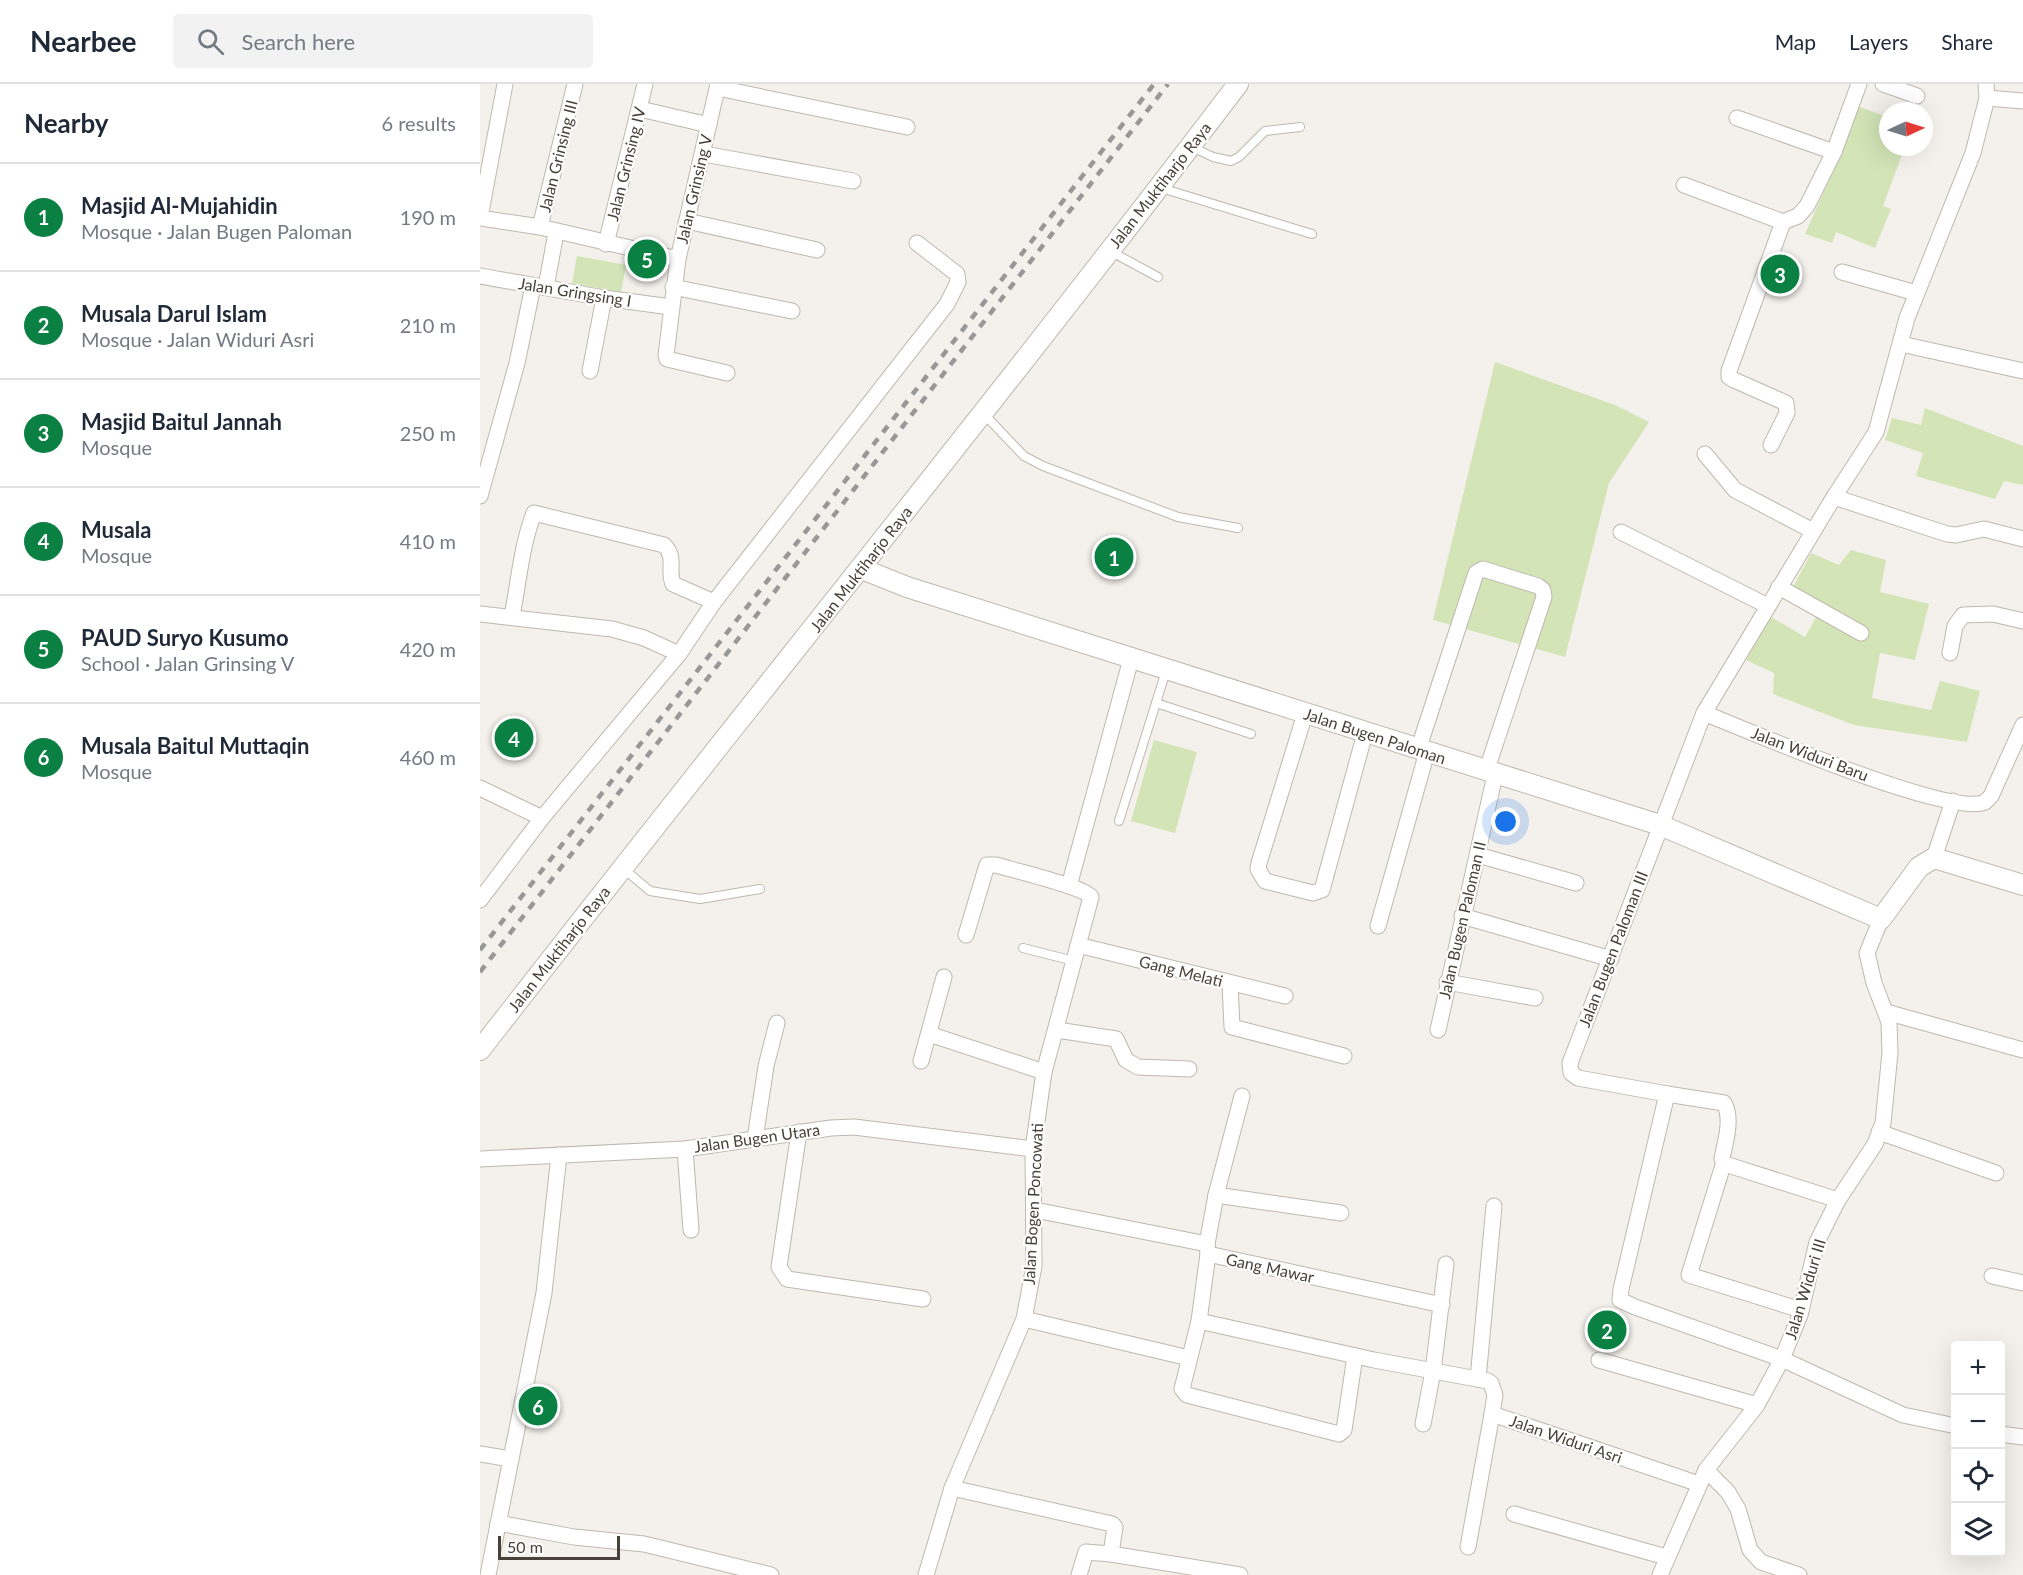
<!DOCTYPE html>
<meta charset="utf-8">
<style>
:root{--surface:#fff;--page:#f2f2f3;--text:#1f2937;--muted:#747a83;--line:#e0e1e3;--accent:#0b8043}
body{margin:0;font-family:Lato,sans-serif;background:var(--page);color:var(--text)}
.controls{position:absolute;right:18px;bottom:18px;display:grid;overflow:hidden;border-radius:6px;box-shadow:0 6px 24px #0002}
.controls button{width:54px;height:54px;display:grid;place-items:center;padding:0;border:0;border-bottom:2px solid var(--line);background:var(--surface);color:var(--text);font:30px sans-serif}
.compass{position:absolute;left:1399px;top:18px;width:54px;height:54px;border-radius:50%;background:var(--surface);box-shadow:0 6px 24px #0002;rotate:86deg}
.scale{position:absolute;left:18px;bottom:15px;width:122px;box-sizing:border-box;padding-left:6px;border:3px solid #484139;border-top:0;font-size:16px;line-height:21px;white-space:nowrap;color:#484139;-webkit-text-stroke:4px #fff;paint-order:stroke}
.you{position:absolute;left:1026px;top:738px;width:21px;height:21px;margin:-15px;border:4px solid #fff;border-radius:50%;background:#1a73e8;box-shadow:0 0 0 9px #1a73e833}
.badge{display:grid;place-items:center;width:39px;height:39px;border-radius:50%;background:var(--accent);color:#fff;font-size:20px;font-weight:700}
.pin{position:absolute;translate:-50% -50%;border:3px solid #fff;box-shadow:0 2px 6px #0006}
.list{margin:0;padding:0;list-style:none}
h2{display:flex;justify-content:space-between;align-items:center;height:78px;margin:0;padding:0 24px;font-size:26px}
h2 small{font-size:20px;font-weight:400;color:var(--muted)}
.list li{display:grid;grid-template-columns:39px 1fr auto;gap:18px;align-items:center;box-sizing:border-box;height:108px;padding:0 24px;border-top:2px solid var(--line)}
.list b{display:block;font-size:22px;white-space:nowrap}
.list p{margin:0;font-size:20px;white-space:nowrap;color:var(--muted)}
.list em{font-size:20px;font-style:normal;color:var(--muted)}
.icon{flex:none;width:33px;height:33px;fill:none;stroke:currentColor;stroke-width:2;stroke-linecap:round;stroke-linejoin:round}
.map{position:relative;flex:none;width:1543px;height:1491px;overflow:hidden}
header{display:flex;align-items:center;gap:36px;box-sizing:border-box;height:84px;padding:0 30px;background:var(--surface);border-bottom:2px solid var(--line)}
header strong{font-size:28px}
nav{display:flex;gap:33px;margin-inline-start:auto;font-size:21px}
.search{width:420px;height:54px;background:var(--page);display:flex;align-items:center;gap:15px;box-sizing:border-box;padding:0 21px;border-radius:6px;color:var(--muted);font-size:22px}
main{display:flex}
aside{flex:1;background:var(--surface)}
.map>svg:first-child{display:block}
.green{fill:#d3e5b7}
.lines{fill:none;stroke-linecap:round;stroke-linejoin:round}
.service-casing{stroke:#bfb8ae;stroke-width:10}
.minor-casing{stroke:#bfb8ae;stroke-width:17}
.tertiary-casing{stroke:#bfb8ae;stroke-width:22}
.service{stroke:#fff;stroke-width:8}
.minor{stroke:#fff;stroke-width:15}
.tertiary{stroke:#fff;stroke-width:20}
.rail{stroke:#989898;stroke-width:4.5;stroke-dasharray:8 8;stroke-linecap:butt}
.labels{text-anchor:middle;stroke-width:4.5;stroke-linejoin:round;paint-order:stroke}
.street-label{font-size:16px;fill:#484139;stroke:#fff}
</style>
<header>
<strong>Nearbee</strong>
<div class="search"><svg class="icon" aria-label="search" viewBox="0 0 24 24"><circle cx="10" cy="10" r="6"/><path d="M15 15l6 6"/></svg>Search here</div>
<nav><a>Map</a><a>Layers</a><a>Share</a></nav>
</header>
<main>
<aside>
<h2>Nearby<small>6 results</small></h2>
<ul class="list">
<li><span class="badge">1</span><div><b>Masjid Al-Mujahidin</b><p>Mosque · Jalan Bugen Paloman</p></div><em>190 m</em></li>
<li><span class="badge">2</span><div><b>Musala Darul Islam</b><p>Mosque · Jalan Widuri Asri</p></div><em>210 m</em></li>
<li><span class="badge">3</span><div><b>Masjid Baitul Jannah</b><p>Mosque</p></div><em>250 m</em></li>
<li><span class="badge">4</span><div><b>Musala</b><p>Mosque</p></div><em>410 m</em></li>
<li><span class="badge">5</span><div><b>PAUD Suryo Kusumo</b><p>School · Jalan Grinsing V</p></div><em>420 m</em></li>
<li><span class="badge">6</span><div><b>Musala Baitul Muttaqin</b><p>Mosque</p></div><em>460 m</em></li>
</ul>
</aside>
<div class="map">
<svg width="1543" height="1491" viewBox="0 0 1543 1491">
<rect width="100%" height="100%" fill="#f4f0eb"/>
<!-- green -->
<g class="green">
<polygon points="1377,22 1408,33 1406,62 1423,68 1403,122 1411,125 1395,164 1356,148 1352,159 1325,150 1354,85"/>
<polygon points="97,172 146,181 141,209 92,199"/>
<polygon points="1015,278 1135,321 1169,338 1129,399 1085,573 953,536"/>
<polygon points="1445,324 1543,362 1543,401 1524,397 1515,415 1436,392 1443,369 1405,356 1412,334 1441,341"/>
<polygon points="1371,466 1406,476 1400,508 1449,520 1435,576 1400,569 1392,614 1451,626 1460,597 1500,607 1487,658 1374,641 1293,610 1294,589 1266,576 1291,533 1325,553 1344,519 1313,503 1331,469 1359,481"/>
<polygon points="674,656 717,668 695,749 651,737"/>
</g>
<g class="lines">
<defs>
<g id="service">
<polyline points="712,63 733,73 751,77 759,73 785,47 820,43"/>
<polyline points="681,104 832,150"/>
<polyline points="630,167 678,193"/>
<polyline points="503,329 544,372 563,382 698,433 758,444"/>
<polyline points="676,619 771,650"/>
<polyline points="639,737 686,587"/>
<polyline points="144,785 170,807 220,815 280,805"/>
<polyline points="543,864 594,877"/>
</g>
<g id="minor">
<polyline points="238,0 198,175 186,271 187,275 247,289"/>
<polyline points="1403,0 1437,12"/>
<polyline points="238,4 427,43"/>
<polyline points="1507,14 1543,17"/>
<polyline points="160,25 229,41"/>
<polyline points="1257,34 1354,68"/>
<polyline points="224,70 373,97"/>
<polyline points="1204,101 1303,138 1318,132 1327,122 1354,68 1379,0"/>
<polyline points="0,133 25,0"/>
<polyline points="0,134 60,143 198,175"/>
<polyline points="207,137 337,166"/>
<polyline points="60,143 95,0"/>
<polyline points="126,160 165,0"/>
<polyline points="1362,188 1436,209"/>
<polyline points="0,192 124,214 191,223"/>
<polyline points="66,203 76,149"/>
<polyline points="193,203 312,227"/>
<polyline points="1421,260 1543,287"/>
<polyline points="110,287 124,214"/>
<polyline points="1291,361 1307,329 1306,319 1254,296 1249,293 1249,287 1303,138"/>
<polyline points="1225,370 1255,406 1333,447"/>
<polyline points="0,412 37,279 53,202"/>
<polyline points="1354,413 1467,450 1476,451 1504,445 1543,455"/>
<polyline points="1141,448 1288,522"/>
<polyline points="1299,503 1381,549"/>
<polyline points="0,530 132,545 164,554 199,570"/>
<path d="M32,532C39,497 41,463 54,429L184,461C197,474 187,485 193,500L234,518"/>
<polyline points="1470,569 1475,542 1483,531 1513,530 1543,537"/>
<path d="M1224,629C1266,646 1471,734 1505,718C1507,716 1509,714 1511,712L1543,641"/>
<polyline points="825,630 779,779 778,785 785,797 833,809 842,806 885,649"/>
<polyline points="938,666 996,489 1003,485 1058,502 1063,506 1064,513 1006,688"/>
<polyline points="0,704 62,734"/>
<polyline points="998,771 1096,799"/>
<polyline points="1454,774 1473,717"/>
<polyline points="589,802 651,575"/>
<polyline points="0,816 62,734 199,570 234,518 467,220 478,198 477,190 437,159"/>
<polyline points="982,832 1131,875"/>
<polyline points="898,842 947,668"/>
<polyline points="598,861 805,912"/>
<polyline points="967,898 1055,914"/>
<polyline points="750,899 752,943 864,972"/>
<polyline points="1406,928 1543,966"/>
<polyline points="577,946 636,955 646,976 658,983 709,985"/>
<polyline points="958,946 1015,691"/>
<polyline points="449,950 564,988"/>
<polyline points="441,977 464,893"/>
<path d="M1187,1010L1244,1019C1253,1035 1245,1058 1242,1075L1245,1080L1358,1116"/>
<polyline points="319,1048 299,1183 307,1195 443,1215"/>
<polyline points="1399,1048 1516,1089"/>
<polyline points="275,1055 286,982 297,939"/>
<polyline points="205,1065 211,1146"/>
<polyline points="0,1075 205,1065 351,1044 374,1043 553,1065"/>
<polyline points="1244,1078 1209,1191 1321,1226"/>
<polyline points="736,1111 861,1129"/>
<polyline points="555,1126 727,1160 728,1170 719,1237 702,1305 707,1311 859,1350 864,1346 875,1272"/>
<polyline points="727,1160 736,1111 762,1012"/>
<polyline points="728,1170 962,1221"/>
<polyline points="1512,1192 1543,1199"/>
<polyline points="544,1235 709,1274"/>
<polyline points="719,1237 894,1276 1008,1297 1011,1299 1015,1311 1012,1330 1219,1400"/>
<polyline points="1119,1276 1277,1321"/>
<polyline points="998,1295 1014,1122"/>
<polyline points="943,1340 953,1287 966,1180"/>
<polyline points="1476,1342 1423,1331 1302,1275 1155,1223 1140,1216 1141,1205 1187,1010 1098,994 1091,989 1090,979 1224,629 1354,413 1396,348 1427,234 1493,69 1507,14 1506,0"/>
<polyline points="1520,1350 1543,1353"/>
<polyline points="0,1370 31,1375"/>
<polyline points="1226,1386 1248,1408 1258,1425 1270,1466 1281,1478 1319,1491"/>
<polyline points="472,1404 632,1440 635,1443 631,1470 760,1491"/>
<polyline points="1034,1430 1186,1473"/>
<polyline points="18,1439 94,1453 164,1460 291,1491"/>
<polyline points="988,1463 1012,1330"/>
<polyline points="8,1491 64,1209 79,1071"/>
<path d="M446,1491L472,1404L544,1235L554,1182L553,1065L564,988L611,813C604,803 533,786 516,781H507L486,851"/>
<polyline points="599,1491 606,1468 631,1470"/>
<polyline points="1180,1491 1226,1386 1277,1321 1302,1275 1320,1231 1337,1158 1358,1116 1395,1060 1403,1039 1410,969 1409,938 1394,899 1387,869 1401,835"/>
</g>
<g id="tertiary">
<polyline points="382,485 427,503 1180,741 1401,835 1439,783 1454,774 1543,801"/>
<path d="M0,966C251,643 510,326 758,0"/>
</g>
</defs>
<!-- service casing -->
<use href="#service" class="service-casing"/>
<!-- minor casing -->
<use href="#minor" class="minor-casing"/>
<!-- tertiary casing -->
<use href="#tertiary" class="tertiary-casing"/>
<!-- service -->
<use href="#service" class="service"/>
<!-- minor -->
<use href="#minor" class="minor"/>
<!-- tertiary -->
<use href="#tertiary" class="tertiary"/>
<!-- rail -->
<g class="rail">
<polyline points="0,866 674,0"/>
<polyline points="0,888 688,0"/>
</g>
</g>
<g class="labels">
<!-- street labels -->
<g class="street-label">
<text transform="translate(78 72) rotate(-76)" y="6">Jalan Grinsing III</text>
<text transform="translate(146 80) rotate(-76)" y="6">Jalan Grinsing IV</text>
<text transform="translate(680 101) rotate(-52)" y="6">Jalan Muktiharjo Raya</text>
<text transform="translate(214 105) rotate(-77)" y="6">Jalan Grinsing V</text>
<text transform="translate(95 208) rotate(9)" y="6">Jalan Gringsing I</text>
<text transform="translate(381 485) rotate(-52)" y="6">Jalan Muktiharjo Raya</text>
<text transform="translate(895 652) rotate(18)" y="6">Jalan Bugen Paloman</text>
<text transform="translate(1330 670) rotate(21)" y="6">Jalan Widuri Baru</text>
<text transform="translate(982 836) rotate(-77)" y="6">Jalan Bugen Paloman II</text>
<text transform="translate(79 865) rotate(-52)" y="6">Jalan Muktiharjo Raya</text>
<text transform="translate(1133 865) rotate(-69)" y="6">Jalan Bugen Paloman III</text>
<text transform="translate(701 887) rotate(14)" y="6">Gang Melati</text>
<text transform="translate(277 1054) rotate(-8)" y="6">Jalan Bugen Utara</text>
<text transform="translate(553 1120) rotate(-87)" y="6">Jalan Bogen Poncowati</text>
<text transform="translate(790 1184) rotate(12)" y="6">Gang Mawar</text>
<text transform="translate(1325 1205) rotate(-73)" y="6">Jalan Widuri III</text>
<text transform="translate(1086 1355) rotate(19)" y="6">Jalan Widuri Asri</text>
</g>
</g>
</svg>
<div class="controls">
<button>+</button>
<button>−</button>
<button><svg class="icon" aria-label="locate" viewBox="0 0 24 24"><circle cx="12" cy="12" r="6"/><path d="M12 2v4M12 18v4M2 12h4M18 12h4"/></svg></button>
<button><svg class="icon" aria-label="layers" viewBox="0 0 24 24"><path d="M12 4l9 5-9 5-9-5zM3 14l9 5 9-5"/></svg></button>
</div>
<svg class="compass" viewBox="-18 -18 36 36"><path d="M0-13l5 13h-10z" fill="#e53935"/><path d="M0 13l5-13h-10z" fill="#747a83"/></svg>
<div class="scale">50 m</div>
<div class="you"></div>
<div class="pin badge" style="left:634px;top:473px">1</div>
<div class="pin badge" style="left:1127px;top:1246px">2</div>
<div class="pin badge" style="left:1300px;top:190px">3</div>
<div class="pin badge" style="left:34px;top:654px">4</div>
<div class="pin badge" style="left:167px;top:175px">5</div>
<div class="pin badge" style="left:58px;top:1322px">6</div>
</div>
</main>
